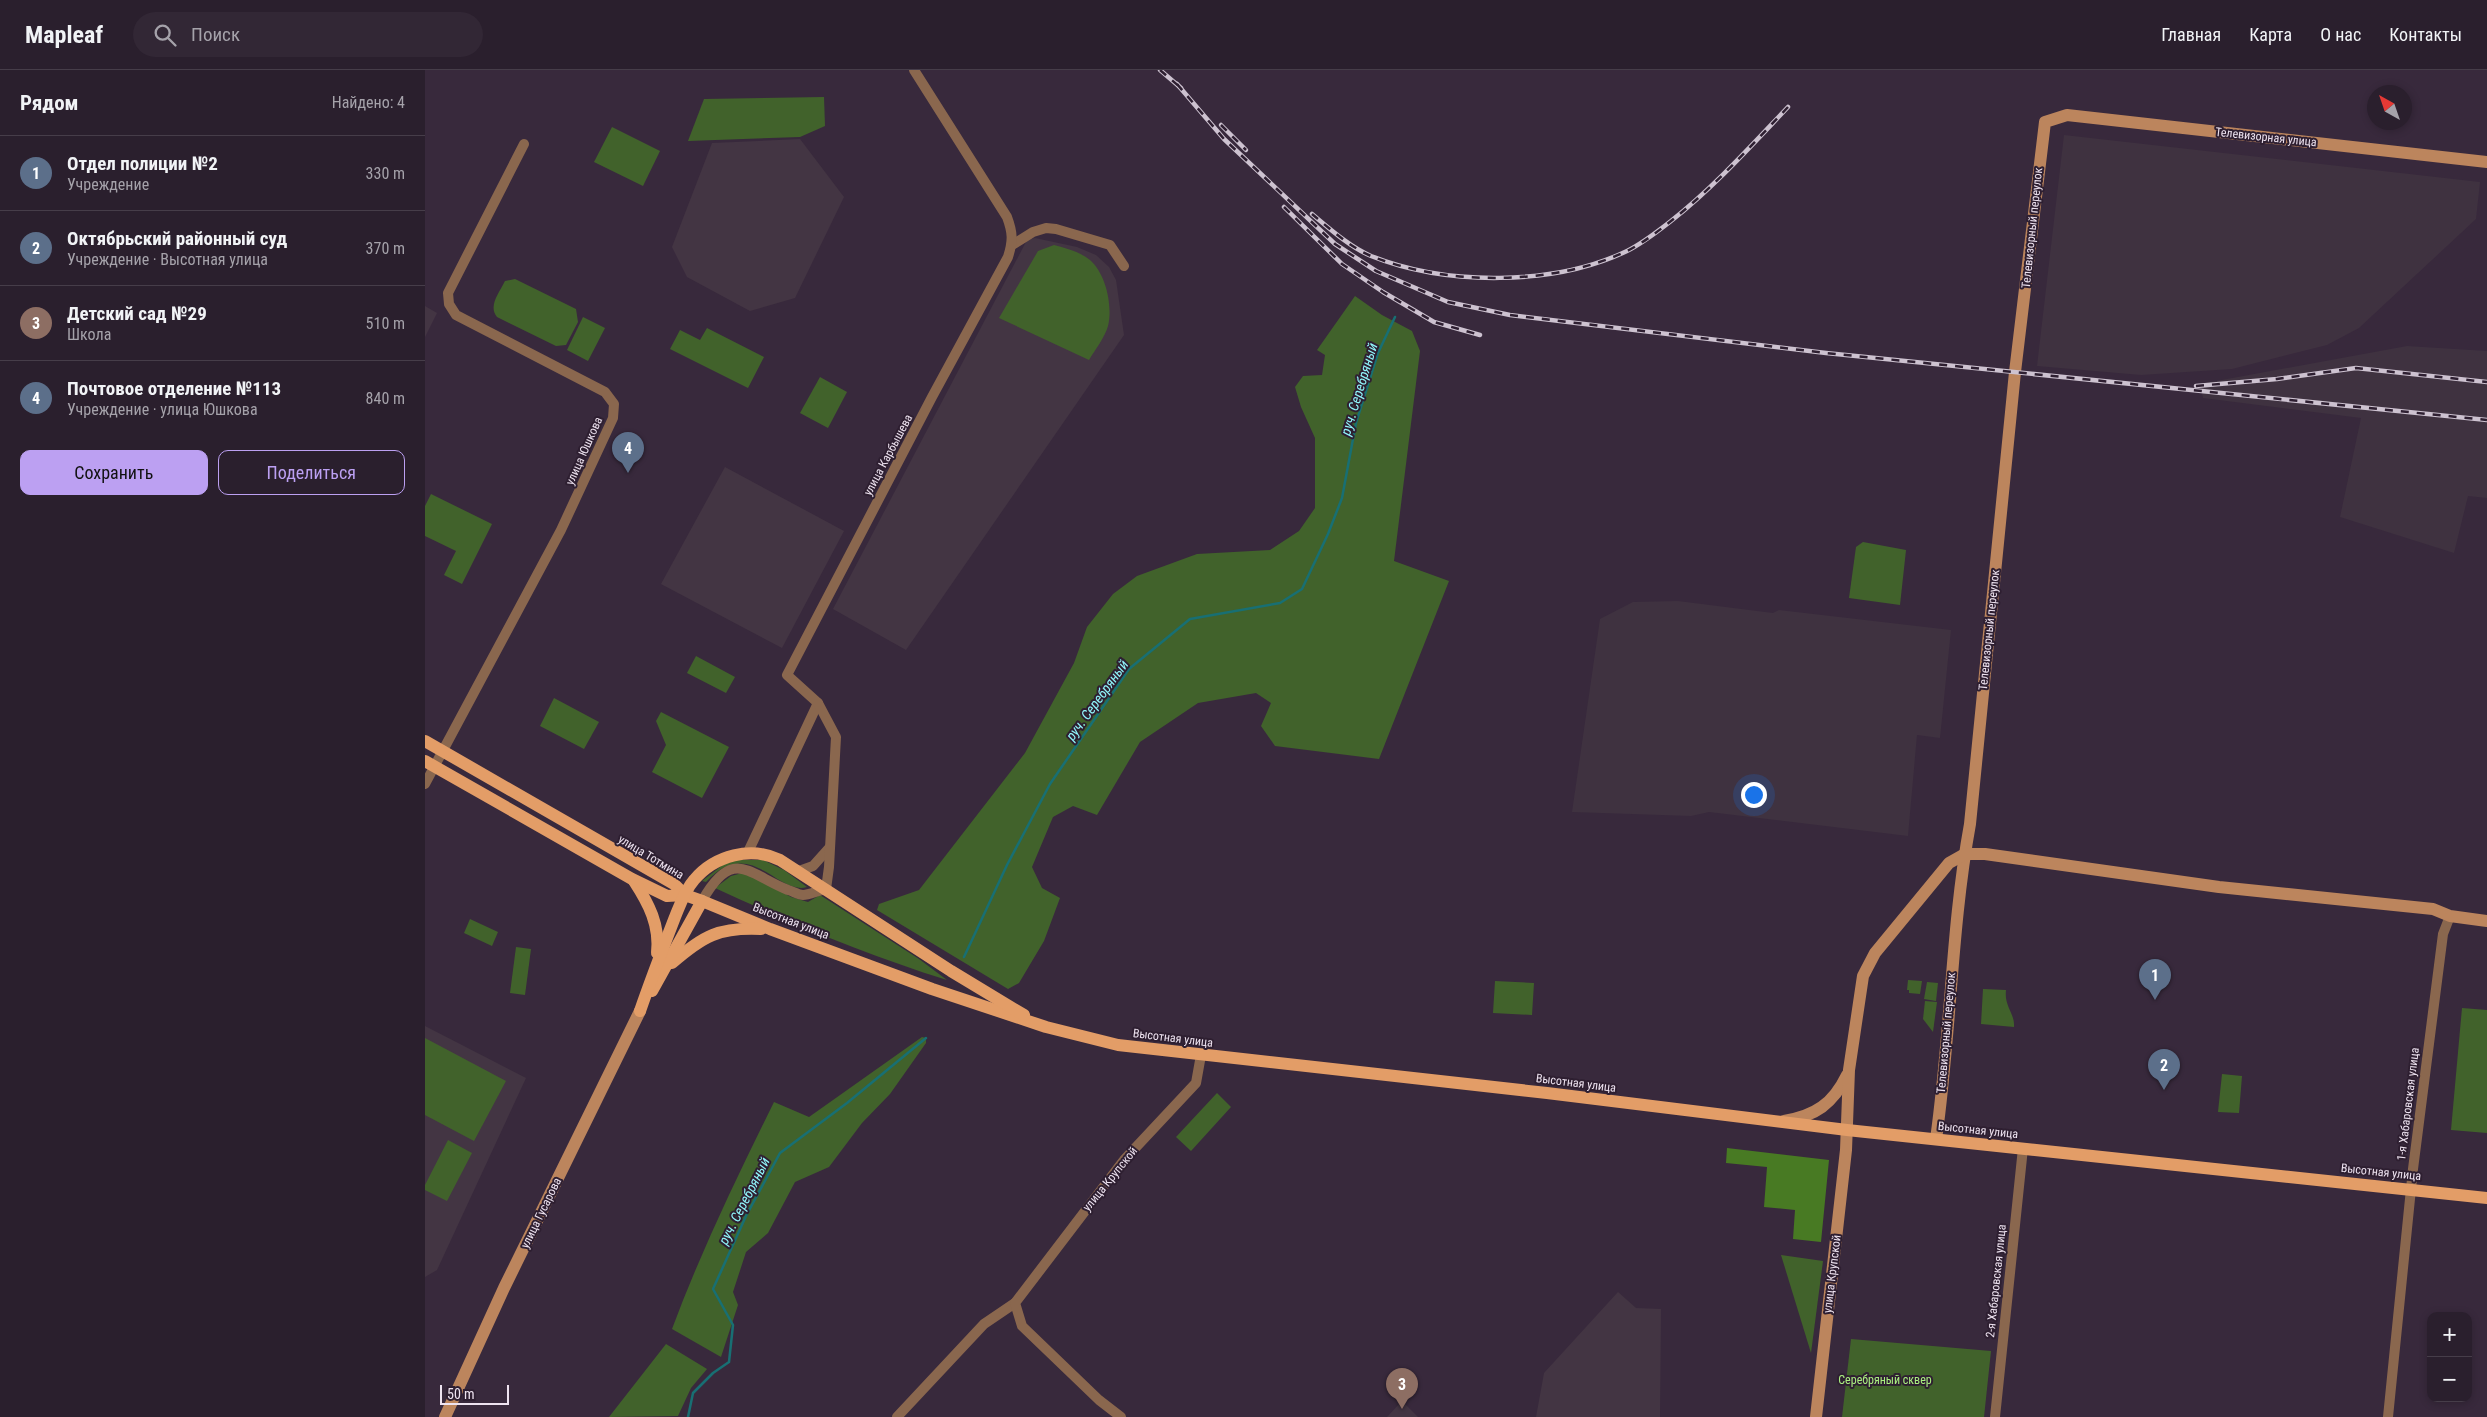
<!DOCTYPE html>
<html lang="ru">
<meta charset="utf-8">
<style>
:root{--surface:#2a1f2d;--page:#322735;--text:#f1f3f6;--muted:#a5a2aa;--line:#463d49;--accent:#bca0f2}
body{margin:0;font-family:"Roboto Condensed",sans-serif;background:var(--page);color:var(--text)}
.controls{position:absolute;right:15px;bottom:15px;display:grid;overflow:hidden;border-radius:10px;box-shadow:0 2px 8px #0003}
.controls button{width:45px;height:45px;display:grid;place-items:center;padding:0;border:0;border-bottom:1px solid var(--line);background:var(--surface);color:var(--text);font:25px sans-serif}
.compass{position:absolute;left:1942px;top:15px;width:45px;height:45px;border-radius:50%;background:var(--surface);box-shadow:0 2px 8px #0003;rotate:320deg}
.scale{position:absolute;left:15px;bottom:12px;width:69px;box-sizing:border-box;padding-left:5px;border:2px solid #eee3f0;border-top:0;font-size:14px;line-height:18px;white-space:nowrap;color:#eee3f0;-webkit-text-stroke:4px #2e1f31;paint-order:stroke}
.you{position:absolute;left:1328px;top:724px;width:18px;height:18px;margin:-12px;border:4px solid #fff;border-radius:50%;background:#1a73e8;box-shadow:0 0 0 8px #1a73e833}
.badge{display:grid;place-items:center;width:32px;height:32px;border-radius:50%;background:var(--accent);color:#fff;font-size:16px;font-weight:700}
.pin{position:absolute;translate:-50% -41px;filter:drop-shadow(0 1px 2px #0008)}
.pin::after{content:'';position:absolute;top:26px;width:18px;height:15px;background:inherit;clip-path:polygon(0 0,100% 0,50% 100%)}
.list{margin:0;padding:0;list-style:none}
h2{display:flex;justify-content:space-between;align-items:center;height:65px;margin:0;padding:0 20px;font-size:21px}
h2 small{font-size:16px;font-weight:400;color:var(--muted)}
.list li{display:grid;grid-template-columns:32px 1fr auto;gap:15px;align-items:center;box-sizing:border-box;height:75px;padding:0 20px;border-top:1px solid var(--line)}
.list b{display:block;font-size:19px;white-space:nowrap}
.list p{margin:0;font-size:16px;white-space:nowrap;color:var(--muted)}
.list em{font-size:16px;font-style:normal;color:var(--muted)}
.actions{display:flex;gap:10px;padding:15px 20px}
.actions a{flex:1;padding:11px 0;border:1px solid var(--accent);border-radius:10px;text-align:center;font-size:18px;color:var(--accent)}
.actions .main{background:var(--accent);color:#111}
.icon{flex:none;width:28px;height:28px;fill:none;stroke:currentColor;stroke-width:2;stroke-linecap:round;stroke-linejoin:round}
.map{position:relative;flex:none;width:2062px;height:1347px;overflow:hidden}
header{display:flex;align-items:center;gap:30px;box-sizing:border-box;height:70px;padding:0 25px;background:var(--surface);border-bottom:1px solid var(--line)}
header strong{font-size:24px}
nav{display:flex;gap:28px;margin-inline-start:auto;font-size:18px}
.search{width:350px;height:45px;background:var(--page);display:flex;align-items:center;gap:12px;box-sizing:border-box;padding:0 18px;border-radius:28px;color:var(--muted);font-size:19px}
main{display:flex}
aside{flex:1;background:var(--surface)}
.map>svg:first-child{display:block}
.industrial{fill:#3f3240}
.education{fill:#433543}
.green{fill:#41622b}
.forest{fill:#487a23}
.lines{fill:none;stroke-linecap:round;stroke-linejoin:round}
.stream{stroke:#186f73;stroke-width:2.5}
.street{stroke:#8a674e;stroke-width:10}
.secondary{stroke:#bc855d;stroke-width:12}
.primary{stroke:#e39d67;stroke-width:12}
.rail-casing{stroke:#cdc2d0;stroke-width:4.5}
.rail{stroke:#2e1f31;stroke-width:2.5;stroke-dasharray:8;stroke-linecap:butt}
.labels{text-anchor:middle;stroke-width:4;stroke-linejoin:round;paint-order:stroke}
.street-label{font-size:12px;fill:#eee3f0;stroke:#2e1f31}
.park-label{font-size:12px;fill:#abf081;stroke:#2e1f31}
.water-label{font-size:14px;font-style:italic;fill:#91f7fc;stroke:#2e1f31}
</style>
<header>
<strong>Mapleaf</strong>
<div class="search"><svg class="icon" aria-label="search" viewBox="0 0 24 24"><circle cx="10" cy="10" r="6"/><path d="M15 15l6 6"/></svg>Поиск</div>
<nav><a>Главная</a><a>Карта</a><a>О нас</a><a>Контакты</a></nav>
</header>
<main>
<aside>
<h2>Рядом<small>Найдено: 4</small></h2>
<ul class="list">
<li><span class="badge" style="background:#5c6f8a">1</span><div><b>Отдел полиции №2</b><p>Учреждение</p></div><em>330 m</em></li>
<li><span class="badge" style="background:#5c6f8a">2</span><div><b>Октябрьский районный суд</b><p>Учреждение · Высотная улица</p></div><em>370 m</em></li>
<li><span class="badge" style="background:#8d6e63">3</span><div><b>Детский сад №29</b><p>Школа</p></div><em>510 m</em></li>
<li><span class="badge" style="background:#5c6f8a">4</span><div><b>Почтовое отделение №113</b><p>Учреждение · улица Юшкова</p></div><em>840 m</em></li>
</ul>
<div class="actions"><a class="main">Сохранить</a><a>Поделиться</a></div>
</aside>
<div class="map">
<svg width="2062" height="1347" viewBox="0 0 2062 1347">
<rect width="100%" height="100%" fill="#38293c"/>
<!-- industrial -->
<g class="industrial">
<polygon points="1639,65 2055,112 2051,149 1934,258 1902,275 1807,299 1716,305 1612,296"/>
<polygon points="1982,276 2062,281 2062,428 2043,426 2029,483 1915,447 1936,348 1778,328 1775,314"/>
<polygon points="1253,531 1348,543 1354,540 1526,560 1515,668 1492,665 1483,766 1284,742 1266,746 1147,742 1175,549 1208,532"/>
</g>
<!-- education -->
<g class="education">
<polygon points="375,69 419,127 370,228 325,241 262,207 247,177 287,73"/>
<polygon points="610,168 652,177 671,185 684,197 691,210 699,265 481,580 408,539 602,170"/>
<polygon points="0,236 12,243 0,267"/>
<polygon points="300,397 419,461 357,578 236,514"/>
<polygon points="0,956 101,1008 12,1200 0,1207"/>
<polygon points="1193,1222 1211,1238 1236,1239 1235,1347 1111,1347 1119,1303"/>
<polygon points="977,1331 993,1347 962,1347"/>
</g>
<!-- green -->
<g class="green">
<polygon points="399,27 400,56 375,67 263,71 279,29"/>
<polygon points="187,57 235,81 218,116 169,92"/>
<path d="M629,175C641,178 655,182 665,190C681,204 688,236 683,256C680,267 670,280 664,290L574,248L613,181Z"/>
<path d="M90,209L151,239L153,252L141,275L131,276L72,247C63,236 74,223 80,211Z"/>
<polygon points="930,226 957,245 987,261 995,281 969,491 1024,511 954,689 850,676 836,656 846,633 831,623 773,633 715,672 672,745 648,736 628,747 607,797 617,818 635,828 619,871 594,913 583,919 452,840 454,834 494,820 600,683 649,593 662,557 688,524 712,506 772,484 845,480 874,461 890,438 890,368 876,337 870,317 878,306 897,305 900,285 892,280"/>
<polygon points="158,247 180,258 163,291 142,280"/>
<polygon points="282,258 339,287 323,318 245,279 255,260 275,270"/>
<polygon points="395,307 422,322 403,358 375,343"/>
<polygon points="6,424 67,454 37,514 19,505 31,481 0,466 0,436"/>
<polygon points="1438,472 1481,480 1475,535 1424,528 1431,477"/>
<polygon points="271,586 310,607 301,623 262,603"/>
<polygon points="129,628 174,652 159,679 115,656"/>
<polygon points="236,642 304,677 277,728 227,702 241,675 231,651"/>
<path d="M314,790H338L359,800L382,817C352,826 326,764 281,812L277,811L299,794Z"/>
<path d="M321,802L366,827L383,832L395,825L494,889L522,910C442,885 366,853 290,818L306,806Z"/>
<polygon points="45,849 73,862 67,876 39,863"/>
<polygon points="91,877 106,879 100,925 85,923"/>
<polygon points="1483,910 1497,911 1495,924 1484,923 1484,920 1482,920"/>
<polygon points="1070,911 1109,913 1107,945 1068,943"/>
<polygon points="1502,912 1513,913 1511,931 1499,929"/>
<path d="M1558,919L1581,920C1579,937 1590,943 1589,957L1556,954Z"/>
<polygon points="1500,931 1512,932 1508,962 1498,949"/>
<polygon points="2037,938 2062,940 2062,1063 2026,1060"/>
<path d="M497,967L501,968V973L465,1024L437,1053L404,1097L370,1112L343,1163L321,1182L308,1222L313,1235L296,1287L247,1259C276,1181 312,1107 349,1032L384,1047Z"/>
<polygon points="0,968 81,1011 49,1071 0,1045"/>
<polygon points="1797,1004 1817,1006 1814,1043 1793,1042"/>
<polygon points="792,1023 806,1037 766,1081 751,1067"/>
<polygon points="23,1070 47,1083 22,1131 0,1120 0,1115"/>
<polygon points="1356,1185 1398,1191 1386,1283"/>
<polygon points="1426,1269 1566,1281 1559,1347 1417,1347"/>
<polygon points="241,1274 282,1299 266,1318 253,1346 184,1347"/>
</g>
<!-- forest -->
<polygon class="forest" points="1302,1078 1404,1090 1396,1172 1368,1169 1370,1140 1339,1137 1342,1097 1301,1093"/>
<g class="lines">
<!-- stream -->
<g class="stream">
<polyline points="539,887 582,795 625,714 704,599 765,549 855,533 877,519 903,464 917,428 931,353 953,283 970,247"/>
<polyline points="263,1347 268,1323 288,1303 304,1292 308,1255 288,1219 321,1146 355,1083 422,1033 501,968"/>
</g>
<!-- street -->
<g class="street">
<polyline points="587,175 608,162 621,158 631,159 685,175 699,196"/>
<polyline points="0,714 136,460 188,348 189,334 180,322 31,245 24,234 23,223 99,74"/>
<polyline points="323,782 393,633"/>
<polyline points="374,801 388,796 405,777"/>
<path d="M277,831C308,776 323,804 363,820C367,821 374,825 378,825C384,825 394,820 401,819L404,797L411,667L393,633L362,605L507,327L583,187C588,171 588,163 582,147L489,0"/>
<polyline points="472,1347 559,1254 590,1233"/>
<polyline points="696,1347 674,1330 597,1256 590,1233 699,1090 771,1013 776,985"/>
<polyline points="1570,1347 1598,1078"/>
<polyline points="1963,1347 1988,1099 2018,864 2025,846"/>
</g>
<!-- secondary -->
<g class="secondary">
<path d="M1359,1051C1390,1046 1408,1034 1422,1005"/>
<path d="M1511,1069C1526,964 1526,858 1545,754L1590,302L1620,52L1642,45L2062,92"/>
<polyline points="20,1347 79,1218 215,941"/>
<polyline points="1391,1347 1421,1080 1424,1000 1438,906 1450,883 1524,793 1540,784 1560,784 1794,817 2008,839 2025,846 2062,851"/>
</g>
<!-- primary -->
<g class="primary">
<polyline points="0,671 249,814 260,825"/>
<polyline points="0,691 207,809 242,826 260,825 277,831 345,859 507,919 621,957 693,975 1122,1023 1422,1060 2062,1128"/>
<path d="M209,811C224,834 235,855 232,883"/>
<path d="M247,893C278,866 294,857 336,859"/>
<polyline points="227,921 277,831"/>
<path d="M215,941C226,909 238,878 250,847C255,835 260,820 269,810C290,785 326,776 355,790L526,901L599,945"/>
</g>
<defs>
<g id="rail">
<polyline points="735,0 756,18"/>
<polyline points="752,14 799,69 910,174 951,201 1023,232 1085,245 1401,283 2062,350"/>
<polyline points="796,55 821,80"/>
<polyline points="859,137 917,194 958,222 1009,252 1055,265"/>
<path d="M887,144C905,159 925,177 946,186C1021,216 1129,216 1202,181C1218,173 1232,162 1246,151C1289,117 1325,77 1363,37"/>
<polyline points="1771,316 1852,309 1931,298 2062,312"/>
</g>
</defs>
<!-- rail casing -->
<use href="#rail" class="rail-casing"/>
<!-- rail -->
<use href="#rail" class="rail"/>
</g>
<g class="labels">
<!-- street labels -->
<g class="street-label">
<text transform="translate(1841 67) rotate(6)" y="4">Телевизорная улица</text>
<text transform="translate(1607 158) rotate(-84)" y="4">Телевизорный переулок</text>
<text transform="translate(159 381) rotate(-66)" y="4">улица Юшкова</text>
<text transform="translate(463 385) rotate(-62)" y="4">улица Карбышева</text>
<text transform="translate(1564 560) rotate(-84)" y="4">Телевизорный переулок</text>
<text transform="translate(226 787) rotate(31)" y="4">улица Тотмина</text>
<text transform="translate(366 851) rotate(21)" y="4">Высотная улица</text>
<text transform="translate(1521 963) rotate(-85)" y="4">Телевизорный переулок</text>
<text transform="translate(748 968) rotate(7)" y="4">Высотная улица</text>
<text transform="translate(1151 1013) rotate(7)" y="4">Высотная улица</text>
<text transform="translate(1983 1034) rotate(-83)" y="4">1-я Хабаровская улица</text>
<text transform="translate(1553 1060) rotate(6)" y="4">Высотная улица</text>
<text transform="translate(1956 1102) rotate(6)" y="4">Высотная улица</text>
<text transform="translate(685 1109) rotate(-51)" y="4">улица Крупской</text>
<text transform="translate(116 1143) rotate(-64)" y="4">улица Гусарова</text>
<text transform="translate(1407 1204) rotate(-83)" y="4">улица Крупской</text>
<text transform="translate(1571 1211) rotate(-84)" y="4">2-я Хабаровская улица</text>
</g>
<!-- park labels -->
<g class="park-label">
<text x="1460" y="1314">Серебряный сквер</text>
</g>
<!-- water labels -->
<g class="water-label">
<text transform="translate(934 319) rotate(-73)" y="5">руч. Серебряный</text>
<text transform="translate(672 630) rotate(-54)" y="5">руч. Серебряный</text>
<text transform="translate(319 1131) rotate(-63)" y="5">руч. Серебряный</text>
</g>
</g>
</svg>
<div class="controls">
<button>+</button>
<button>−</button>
</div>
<svg class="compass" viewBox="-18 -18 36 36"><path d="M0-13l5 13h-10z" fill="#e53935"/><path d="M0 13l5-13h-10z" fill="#a5a2aa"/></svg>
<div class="scale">50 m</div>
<div class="you"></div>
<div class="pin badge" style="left:1730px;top:930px;background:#5c6f8a">1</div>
<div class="pin badge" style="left:1739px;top:1020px;background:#5c6f8a">2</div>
<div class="pin badge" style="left:977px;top:1339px;background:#8d6e63">3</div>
<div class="pin badge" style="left:203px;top:403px;background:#5c6f8a">4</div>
</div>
</main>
